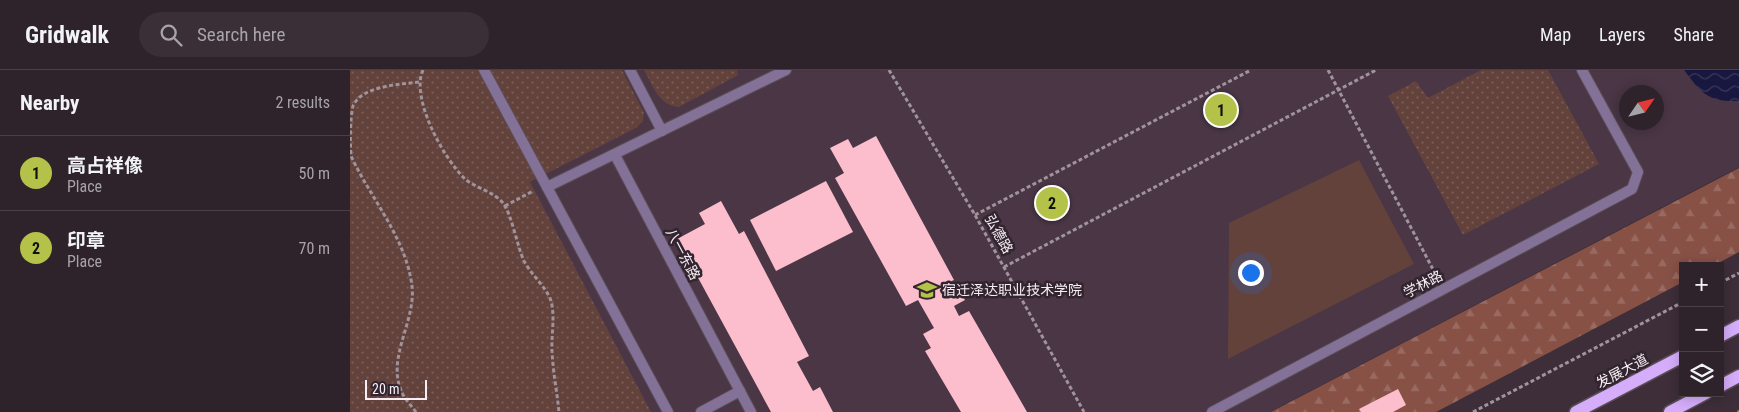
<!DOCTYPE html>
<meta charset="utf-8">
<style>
:root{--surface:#2e222b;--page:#3a2f37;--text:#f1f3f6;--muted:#a7a4a9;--line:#493f47;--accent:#b4c24a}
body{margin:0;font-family:"Roboto Condensed","Noto Sans SC",sans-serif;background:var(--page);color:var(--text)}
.controls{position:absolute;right:15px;bottom:15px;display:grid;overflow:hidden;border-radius:0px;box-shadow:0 2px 12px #0003}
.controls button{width:45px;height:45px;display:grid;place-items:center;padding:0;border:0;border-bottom:1px solid var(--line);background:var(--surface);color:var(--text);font:25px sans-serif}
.compass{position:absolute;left:1269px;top:15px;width:45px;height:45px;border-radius:50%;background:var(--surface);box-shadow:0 2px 12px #0003;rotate:55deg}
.scale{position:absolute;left:15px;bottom:12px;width:62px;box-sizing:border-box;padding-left:5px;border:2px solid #f7edf4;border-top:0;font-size:14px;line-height:18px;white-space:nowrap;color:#f7edf4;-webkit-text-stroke:4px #32252f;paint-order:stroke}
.you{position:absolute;left:900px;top:202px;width:18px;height:18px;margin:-12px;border:4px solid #fff;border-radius:50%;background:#1a73e8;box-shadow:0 0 0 8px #1a73e833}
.badge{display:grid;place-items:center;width:32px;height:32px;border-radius:50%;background:var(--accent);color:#111;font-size:16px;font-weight:700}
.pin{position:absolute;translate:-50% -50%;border:2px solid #fff;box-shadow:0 1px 5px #0006}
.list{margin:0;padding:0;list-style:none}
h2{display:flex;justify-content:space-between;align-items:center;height:65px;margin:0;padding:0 20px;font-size:21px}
h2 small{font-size:16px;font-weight:400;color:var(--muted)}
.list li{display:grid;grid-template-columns:32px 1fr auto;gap:15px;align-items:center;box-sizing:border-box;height:75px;padding:0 20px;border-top:1px solid var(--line)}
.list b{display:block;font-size:19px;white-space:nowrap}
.list p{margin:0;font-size:16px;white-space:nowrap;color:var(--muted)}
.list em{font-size:16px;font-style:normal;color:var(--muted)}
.icon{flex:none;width:28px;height:28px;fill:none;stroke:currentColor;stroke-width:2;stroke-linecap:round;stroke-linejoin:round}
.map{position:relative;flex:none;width:1389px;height:342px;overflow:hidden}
header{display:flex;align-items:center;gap:30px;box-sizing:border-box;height:70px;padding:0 25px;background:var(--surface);border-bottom:1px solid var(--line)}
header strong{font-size:24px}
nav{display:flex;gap:28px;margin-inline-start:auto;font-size:18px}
.search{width:350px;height:45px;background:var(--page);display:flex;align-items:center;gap:12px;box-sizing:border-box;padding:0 18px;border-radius:28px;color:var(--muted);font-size:19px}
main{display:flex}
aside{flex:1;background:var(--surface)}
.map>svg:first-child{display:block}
.built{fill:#4a3645;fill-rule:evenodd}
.grass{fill:#63423c}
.forest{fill:url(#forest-firs)}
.park{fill:url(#park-dots)}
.water{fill:url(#water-waves)}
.building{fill:#fcbdcc}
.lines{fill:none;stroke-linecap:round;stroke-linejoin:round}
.service-casing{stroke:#5b4d57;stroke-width:12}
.primary-casing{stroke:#5b4d57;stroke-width:15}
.path{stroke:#9f939c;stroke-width:3;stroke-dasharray:4 2.5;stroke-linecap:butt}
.service{stroke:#847197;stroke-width:10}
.primary{stroke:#d5adfb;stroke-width:12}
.labels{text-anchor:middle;stroke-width:5;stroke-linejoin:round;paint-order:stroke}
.street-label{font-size:14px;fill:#f7edf4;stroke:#32252f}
.poi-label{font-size:14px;fill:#f7edf4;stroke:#32252f;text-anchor:start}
</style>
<header>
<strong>Gridwalk</strong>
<div class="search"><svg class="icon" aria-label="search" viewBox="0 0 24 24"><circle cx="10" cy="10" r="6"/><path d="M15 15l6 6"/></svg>Search here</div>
<nav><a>Map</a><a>Layers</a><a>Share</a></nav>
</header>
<main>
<aside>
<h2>Nearby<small>2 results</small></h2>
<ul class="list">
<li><span class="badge">1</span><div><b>高占祥像</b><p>Place</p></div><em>50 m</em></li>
<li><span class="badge">2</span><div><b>印章</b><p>Place</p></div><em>70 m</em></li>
</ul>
</aside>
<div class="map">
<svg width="1389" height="342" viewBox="0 0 1389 342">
<defs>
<pattern id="forest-firs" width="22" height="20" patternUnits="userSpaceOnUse" patternTransform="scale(1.25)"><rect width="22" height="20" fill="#875146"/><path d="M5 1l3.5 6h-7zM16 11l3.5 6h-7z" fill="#996a61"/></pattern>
<pattern id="park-dots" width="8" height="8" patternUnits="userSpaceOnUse" patternTransform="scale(1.25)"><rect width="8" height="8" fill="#63423c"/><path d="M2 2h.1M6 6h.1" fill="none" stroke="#7a5e59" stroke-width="1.8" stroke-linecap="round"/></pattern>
<pattern id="water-waves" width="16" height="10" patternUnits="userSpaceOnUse" patternTransform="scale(1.25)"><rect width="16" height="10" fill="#18173f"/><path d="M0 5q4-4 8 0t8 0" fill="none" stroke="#3a395b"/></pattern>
</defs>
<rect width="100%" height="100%" fill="#3d2e39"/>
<!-- built -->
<path class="built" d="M0,0H1389V97L920,342H0ZM1276,22H1306V52H1276Z"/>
<!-- grass -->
<polygon class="grass" points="1009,90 1064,194 878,289 879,153"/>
<!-- forest -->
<polygon class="forest" points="1389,98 1389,182 1363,196 1333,196 1333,212 1086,342 921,342"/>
<!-- park -->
<g class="park">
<polygon points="0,0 272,0 294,43 293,51 286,58 180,112 301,342 0,342"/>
<path d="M294,0H387L388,5L329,37C309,36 303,16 294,0Z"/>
<polygon points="1131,0 1198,0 1249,94 1113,165 1038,26 1066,11 1078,28"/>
</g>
<!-- water -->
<path class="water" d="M1334,0H1389V31C1358,32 1352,24 1334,0Z"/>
<!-- building -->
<g class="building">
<polygon points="526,66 604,210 595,214 599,223 608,217 615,230 604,236 609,246 619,241 677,342 611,342 575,281 581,278 573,264 584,258 568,230 556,236 485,108 494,103 480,78 498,69 503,78"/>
<polygon points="476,111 503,162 426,201 400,150"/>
<polygon points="371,131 389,164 394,161 459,286 447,292 463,321 470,317 483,342 421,342 327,169 355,154 349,143"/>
<polygon points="1048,319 1056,335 1043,342 1011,342 1009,339"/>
</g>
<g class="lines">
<defs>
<g id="service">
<polyline points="134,0 318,342"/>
<polyline points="280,0 312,61"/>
<polyline points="265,85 401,342"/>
<polyline points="197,117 436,0"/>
<polyline points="351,342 390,321"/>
<polyline points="862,342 1282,119 1288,102 1232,0"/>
</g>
<g id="primary">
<polyline points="1370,266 1389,256"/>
<polyline points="1370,316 1389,306"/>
<polyline points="1226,342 1333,286"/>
<polyline points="1320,342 1356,323"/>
</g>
</defs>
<!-- service casing -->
<use href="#service" class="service-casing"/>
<!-- primary casing -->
<use href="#primary" class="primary-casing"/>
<!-- path -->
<g class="path">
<path d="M73,0C60,28 94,89 115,109C126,118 144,122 153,133C162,145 167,176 174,191C181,204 193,214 200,228C206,244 201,265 202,281C203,302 207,322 209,342"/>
<polyline points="539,0 625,145 734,342"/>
<polyline points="978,0 1087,207"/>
<polyline points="155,136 183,121"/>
<polyline points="625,145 901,0"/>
<polyline points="654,197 1026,0"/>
<polyline points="1370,213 1389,203"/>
<path d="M66,342C61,335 54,329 51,320C37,287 66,251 62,216C56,168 21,129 1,86C0,73 0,49 3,36C11,16 51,14 70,12"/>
<polyline points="1123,342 1333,232"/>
<polyline points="1388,342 1389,341"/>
</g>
<!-- service -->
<use href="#service" class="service"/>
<!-- primary -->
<use href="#primary" class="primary"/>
</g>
<!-- icons -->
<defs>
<symbol id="university-bare" viewBox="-9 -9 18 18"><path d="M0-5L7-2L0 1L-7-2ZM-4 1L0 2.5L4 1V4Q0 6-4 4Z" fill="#b4c24a" stroke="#32252f" stroke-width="2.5" paint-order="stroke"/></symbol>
</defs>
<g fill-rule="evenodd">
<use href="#university-bare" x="563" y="206" width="28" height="28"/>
</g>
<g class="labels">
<!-- street labels -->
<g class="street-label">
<text transform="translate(649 164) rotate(61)" y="5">弘德路</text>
<text transform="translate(333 184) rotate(62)" y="5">八一东路</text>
<text transform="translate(1073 214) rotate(-28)" y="5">学林路</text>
<text transform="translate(1272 301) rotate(-28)" y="5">发展大道</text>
</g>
<!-- poi labels -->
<g class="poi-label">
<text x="592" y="225">宿迁泽达职业技术学院</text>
</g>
</g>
</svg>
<div class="controls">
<button>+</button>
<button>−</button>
<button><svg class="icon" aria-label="layers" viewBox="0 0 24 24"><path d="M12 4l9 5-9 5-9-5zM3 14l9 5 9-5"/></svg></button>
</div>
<svg class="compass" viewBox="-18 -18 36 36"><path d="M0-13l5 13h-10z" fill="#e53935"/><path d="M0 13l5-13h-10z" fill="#a7a4a9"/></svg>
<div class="scale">20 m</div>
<div class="you"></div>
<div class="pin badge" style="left:871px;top:40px">1</div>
<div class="pin badge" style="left:702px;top:133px">2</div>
</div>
</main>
